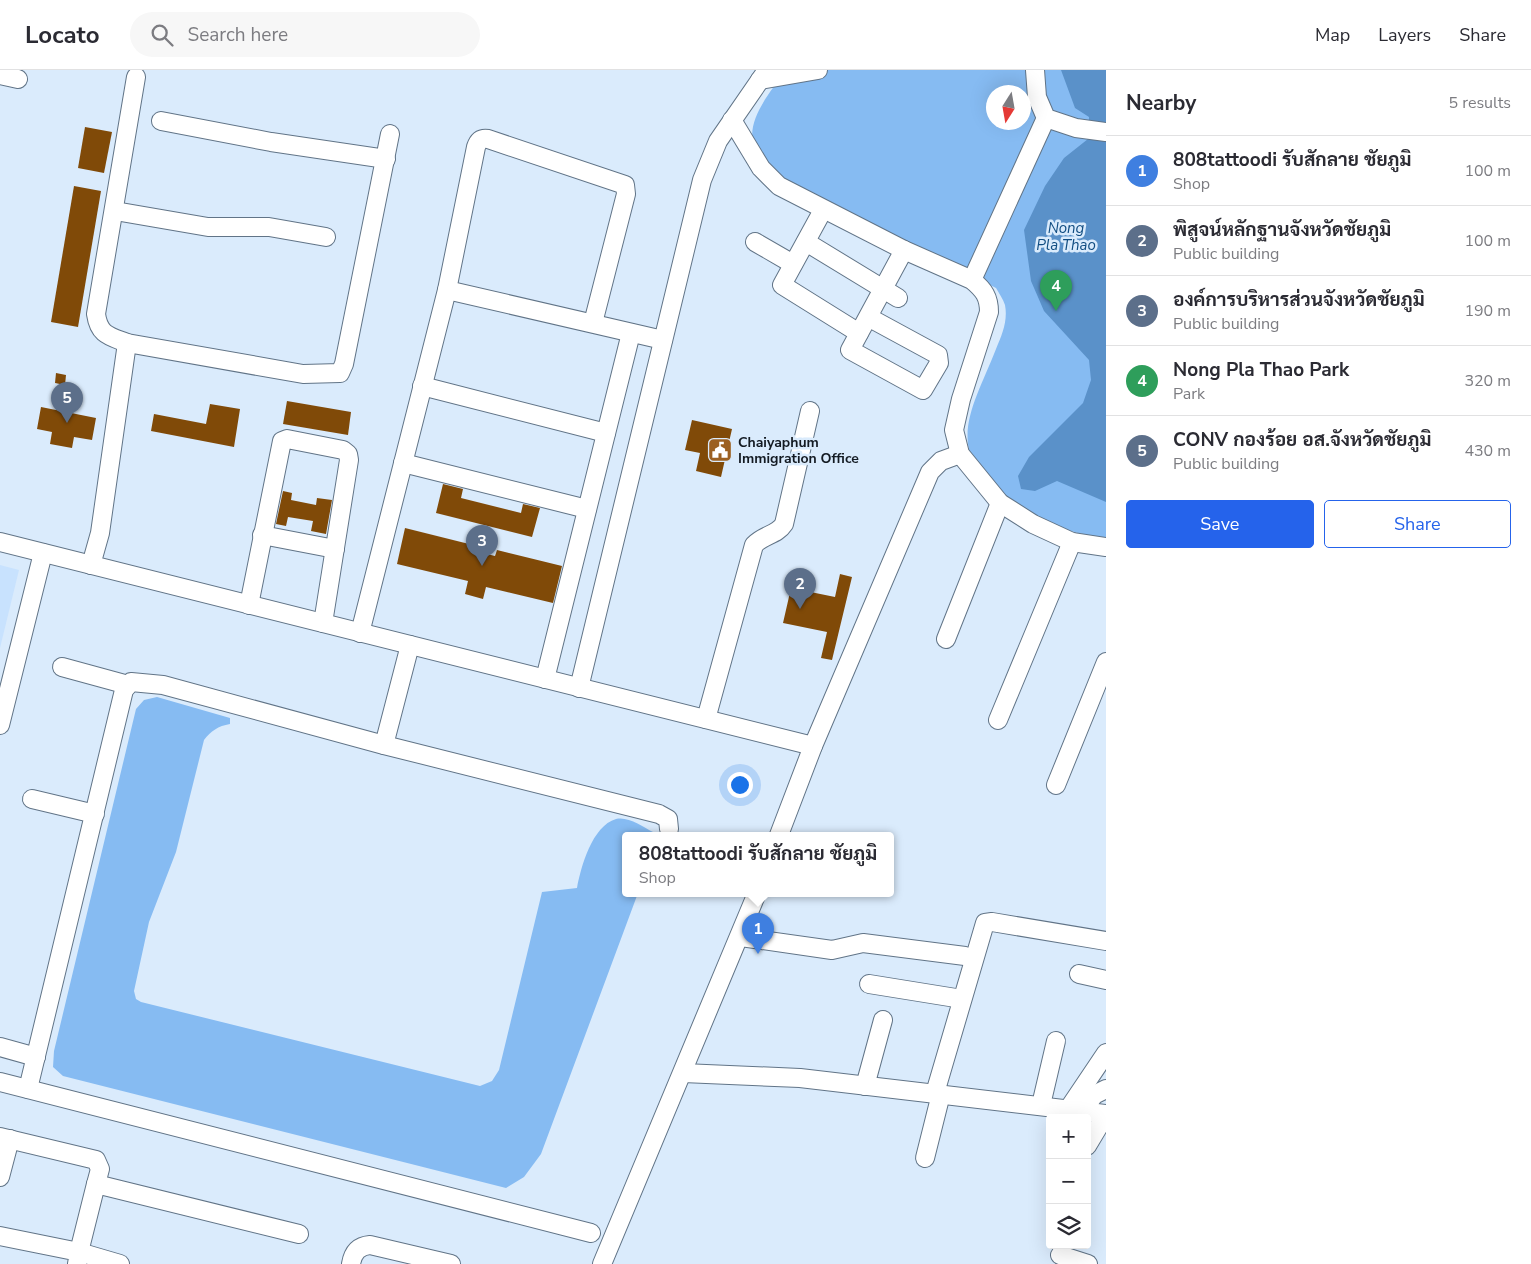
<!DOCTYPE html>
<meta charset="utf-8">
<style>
:root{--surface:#fff;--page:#f7f7f7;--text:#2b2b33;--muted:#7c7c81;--line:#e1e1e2;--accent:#2563eb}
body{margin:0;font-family:"Nunito Sans",Sarabun,sans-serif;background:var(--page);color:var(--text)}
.controls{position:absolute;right:15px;bottom:15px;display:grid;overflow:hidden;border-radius:5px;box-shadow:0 5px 20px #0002}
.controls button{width:45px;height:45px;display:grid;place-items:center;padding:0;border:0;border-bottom:1px solid var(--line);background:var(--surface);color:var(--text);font:25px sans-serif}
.compass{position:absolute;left:986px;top:15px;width:45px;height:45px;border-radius:50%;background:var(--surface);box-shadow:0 5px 20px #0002;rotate:191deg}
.you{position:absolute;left:739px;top:714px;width:18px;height:18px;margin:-12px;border:4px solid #fff;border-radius:50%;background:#1a73e8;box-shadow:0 0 0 8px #1a73e833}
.badge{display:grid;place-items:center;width:32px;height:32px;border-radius:50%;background:var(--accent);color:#fff;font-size:16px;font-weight:700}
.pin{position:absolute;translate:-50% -41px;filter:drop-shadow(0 1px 2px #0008)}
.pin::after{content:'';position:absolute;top:26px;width:18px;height:15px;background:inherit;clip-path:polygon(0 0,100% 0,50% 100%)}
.popup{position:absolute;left:622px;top:762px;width:272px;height:65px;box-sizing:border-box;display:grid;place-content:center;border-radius:5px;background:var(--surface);filter:drop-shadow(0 1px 4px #0005);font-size:16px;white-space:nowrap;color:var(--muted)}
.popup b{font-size:19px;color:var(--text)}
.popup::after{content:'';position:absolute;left:50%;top:100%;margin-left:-10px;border:10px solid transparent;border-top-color:var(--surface)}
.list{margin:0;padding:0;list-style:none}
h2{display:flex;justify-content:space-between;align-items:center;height:65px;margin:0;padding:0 20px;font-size:21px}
h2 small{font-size:16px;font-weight:400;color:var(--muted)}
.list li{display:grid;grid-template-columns:32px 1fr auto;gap:15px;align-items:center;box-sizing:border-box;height:70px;padding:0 20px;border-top:1px solid var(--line)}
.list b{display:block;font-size:19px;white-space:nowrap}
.list p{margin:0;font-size:16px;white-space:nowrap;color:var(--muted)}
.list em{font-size:16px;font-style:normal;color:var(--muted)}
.actions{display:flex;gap:10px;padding:15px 20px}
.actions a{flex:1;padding:11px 0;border:1px solid var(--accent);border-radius:5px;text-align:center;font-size:18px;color:var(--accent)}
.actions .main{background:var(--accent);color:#fff}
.icon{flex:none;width:28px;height:28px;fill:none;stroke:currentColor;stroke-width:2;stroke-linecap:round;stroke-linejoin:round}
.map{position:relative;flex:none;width:1106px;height:1194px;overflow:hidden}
header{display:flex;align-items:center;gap:30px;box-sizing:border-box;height:70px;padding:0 25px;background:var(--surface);border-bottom:1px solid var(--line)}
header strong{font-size:24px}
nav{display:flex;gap:28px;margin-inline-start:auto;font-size:18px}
.search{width:350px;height:45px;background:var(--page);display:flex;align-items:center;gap:12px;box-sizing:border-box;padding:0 18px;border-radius:28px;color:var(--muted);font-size:19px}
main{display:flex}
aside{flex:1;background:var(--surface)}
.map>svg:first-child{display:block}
.built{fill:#c8e2fe}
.green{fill:#86bbf2;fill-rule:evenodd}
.water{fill:#5a91c9}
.building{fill:#804a08}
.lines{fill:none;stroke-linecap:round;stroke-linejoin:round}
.minor-casing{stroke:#617487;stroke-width:20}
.minor{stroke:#fff;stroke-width:18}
.labels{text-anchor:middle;stroke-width:5;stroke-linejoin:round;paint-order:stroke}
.poi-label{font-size:14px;font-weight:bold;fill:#131a22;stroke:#daebfc;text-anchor:start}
.water-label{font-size:15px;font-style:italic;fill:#114d82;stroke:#daebfc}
</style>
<header>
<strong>Locato</strong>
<div class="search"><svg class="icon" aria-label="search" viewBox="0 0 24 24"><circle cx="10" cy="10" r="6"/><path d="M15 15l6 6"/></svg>Search here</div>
<nav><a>Map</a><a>Layers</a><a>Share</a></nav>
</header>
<main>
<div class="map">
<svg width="1106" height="1194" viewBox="0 0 1106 1194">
<rect width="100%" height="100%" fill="#daebfc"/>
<!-- built -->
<polygon class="built" points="0,495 19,500 0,578"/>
<!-- green -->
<g class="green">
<path d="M786,0H1106V469C1063,461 1037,452 1002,425C942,378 974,336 996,279C1002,265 1008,251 1005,235C1003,229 999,223 996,218L785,112C775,102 759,90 754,76C745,50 772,20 786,0ZM994,22H1024V52H994Z"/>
<path d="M157,627L230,648V654C218,656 211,661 204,670L176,782L149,852L134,921L136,929L141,932L480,1016L492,1011L499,1000L542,822L577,818C581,797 592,756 616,749C628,746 643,757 653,762V765H626V823H638L541,1084L524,1107L506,1118L63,1006L53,997L54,981L136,639L144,630Z"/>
</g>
<!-- water -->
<polygon class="water" points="1061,0 1106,0 1106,432 1057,411 1035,421 1021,419 1018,406 1029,387 1083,333 1091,310 1089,290 1044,241 1031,211 1024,160 1045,116 1064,88 1088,69 1089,47 1075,38"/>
<!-- building -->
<g class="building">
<polygon points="85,57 112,62 104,103 78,98"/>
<polygon points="74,116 101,121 78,257 51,252"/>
<polygon points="56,303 66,305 65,315 55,313"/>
<polygon points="287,331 351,342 348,365 283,354"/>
<polygon points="210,334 240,339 234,377 151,361 154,344 206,354"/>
<polygon points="41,337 96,348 92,370 74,367 72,378 50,374 52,362 37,359"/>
<polygon points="692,350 732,359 721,407 696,401 700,383 685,380"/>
<polygon points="443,414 463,419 461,428 521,443 523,434 540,438 532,467 436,443"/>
<polygon points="283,421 292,423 291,430 316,435 317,428 332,430 326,464 311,461 313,451 288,447 286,456 276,454"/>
<polygon points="405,458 473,475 471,480 495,486 497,480 562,496 553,533 486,517 483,529 465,524 468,511 397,494"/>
<polygon points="840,504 852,507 832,590 821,588 827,562 783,553 791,518 835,527"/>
</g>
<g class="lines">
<defs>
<g id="minor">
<polyline points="1035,0 1037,27 1046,48 1076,58 1106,62"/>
<polyline points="0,5 18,9"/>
<polyline points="760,10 818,0"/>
<path d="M732,50L761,98L779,116L904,180L972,210C984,220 989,227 989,242L961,329L954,360L960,384L1000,433L1033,454L1072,472L1106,477"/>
<polyline points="161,51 271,72 386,89"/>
<polyline points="823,140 782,215 859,263"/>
<polyline points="115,141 208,157 269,157 326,167"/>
<polyline points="755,172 793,194"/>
<polyline points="806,172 898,228"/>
<polyline points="972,210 1046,48"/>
<path d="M447,220L476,77C478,71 481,68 488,69L625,115L626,124L593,253"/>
<polyline points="868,247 938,285 939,293 923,320 850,280 904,180"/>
<polyline points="127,273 303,304 340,303 344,294 390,64"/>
<polyline points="422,316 606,363"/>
<polyline points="403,393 587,439"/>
<polyline points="262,465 335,479"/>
<polyline points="0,472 813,676"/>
<path d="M91,495L100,463L127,273C109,266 99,265 96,244L136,7"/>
<polyline points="249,535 282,371 287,369 343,380 348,384 349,390 323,553"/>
<polyline points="360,563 447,220 663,270"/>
<polyline points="946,569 1000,433"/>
<polyline points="62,597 128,615"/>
<polyline points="545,609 631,263"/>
<polyline points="579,618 702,110 718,71 767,0"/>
<path d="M706,649L754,475C763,465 777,465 784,454L810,341"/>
<polyline points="998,650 1072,472"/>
<polyline points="0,655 43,483"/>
<polyline points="384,675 410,575"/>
<polyline points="1056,715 1106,592"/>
<polyline points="32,729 95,744"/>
<polyline points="779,765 813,676 930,402 941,391 960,384"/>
<polyline points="741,867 832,880 863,873 965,886"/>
<polyline points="1079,904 1106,910"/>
<polyline points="869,914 962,929"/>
<polyline points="0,977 36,987"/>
<polyline points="683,1003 800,1008 1106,1044"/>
<polyline points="0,1012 591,1163"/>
<polyline points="865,1016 883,950"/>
<polyline points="28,1019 124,620 131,612 163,615 384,675 659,744 668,749 669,759"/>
<polyline points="935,1023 985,853 992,852 1106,871"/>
<polyline points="1041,1035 1056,971"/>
<polyline points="1069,1038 1106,983"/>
<polyline points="1083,1041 1094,1025 1106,1019"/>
<polyline points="0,1067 96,1090 100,1099 96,1114"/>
<polyline points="1087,1076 1106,1044"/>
<polyline points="925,1088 941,1024"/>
<polyline points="0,1107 10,1069"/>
<polyline points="0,1166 79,1182 77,1194"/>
<polyline points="1060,1185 1088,1194"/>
<polyline points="120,1194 79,1182 96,1114 299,1164"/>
<path d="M351,1194C353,1182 359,1176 370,1175L451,1194"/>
<polyline points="602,1194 757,823"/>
</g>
</defs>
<!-- minor casing -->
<use href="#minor" class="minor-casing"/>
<!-- minor -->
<use href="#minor" class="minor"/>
</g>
<!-- icons -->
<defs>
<symbol id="civic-square" viewBox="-11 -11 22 22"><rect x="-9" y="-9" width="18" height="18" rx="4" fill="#9c6021" stroke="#daebfc"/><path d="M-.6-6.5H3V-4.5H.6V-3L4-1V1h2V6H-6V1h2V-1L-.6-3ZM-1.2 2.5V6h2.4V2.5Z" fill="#fff"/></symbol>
</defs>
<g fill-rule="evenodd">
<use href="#civic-square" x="706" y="366" width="28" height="28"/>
</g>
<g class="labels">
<!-- poi labels -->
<g class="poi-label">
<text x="738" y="377">Chaiyaphum<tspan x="738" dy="16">Immigration Office</tspan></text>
</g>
<!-- water labels -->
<g class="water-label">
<text x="1066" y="163">Nong<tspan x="1066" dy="17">Pla Thao</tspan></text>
</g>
</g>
</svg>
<div class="controls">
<button>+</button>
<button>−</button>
<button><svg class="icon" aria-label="layers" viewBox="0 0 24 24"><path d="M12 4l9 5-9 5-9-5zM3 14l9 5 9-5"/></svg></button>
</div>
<svg class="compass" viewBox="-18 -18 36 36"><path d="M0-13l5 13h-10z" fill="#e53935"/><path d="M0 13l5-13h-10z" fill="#7c7c81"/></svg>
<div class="you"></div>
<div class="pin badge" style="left:758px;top:884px;background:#3f7fe0">1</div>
<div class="popup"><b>808tattoodi รับสักลาย ชัยภูมิ</b>Shop</div>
<div class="pin badge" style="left:800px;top:539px;background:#5c6f8a">2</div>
<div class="pin badge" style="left:482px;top:496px;background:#5c6f8a">3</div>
<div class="pin badge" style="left:1056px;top:241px;background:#2e9e5b">4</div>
<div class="pin badge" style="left:67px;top:353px;background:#5c6f8a">5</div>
</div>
<aside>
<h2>Nearby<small>5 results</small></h2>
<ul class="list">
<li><span class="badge" style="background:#3f7fe0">1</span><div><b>808tattoodi รับสักลาย ชัยภูมิ</b><p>Shop</p></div><em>100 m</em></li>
<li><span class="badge" style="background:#5c6f8a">2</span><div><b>พิสูจน์หลักฐานจังหวัดชัยภูมิ</b><p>Public building</p></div><em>100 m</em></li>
<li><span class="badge" style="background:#5c6f8a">3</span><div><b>องค์การบริหารส่วนจังหวัดชัยภูมิ</b><p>Public building</p></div><em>190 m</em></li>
<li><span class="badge" style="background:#2e9e5b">4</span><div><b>Nong Pla Thao Park</b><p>Park</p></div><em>320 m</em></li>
<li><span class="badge" style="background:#5c6f8a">5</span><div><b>CONV กองร้อย อส.จังหวัดชัยภูมิ</b><p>Public building</p></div><em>430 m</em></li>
</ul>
<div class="actions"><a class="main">Save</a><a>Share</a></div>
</aside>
</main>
